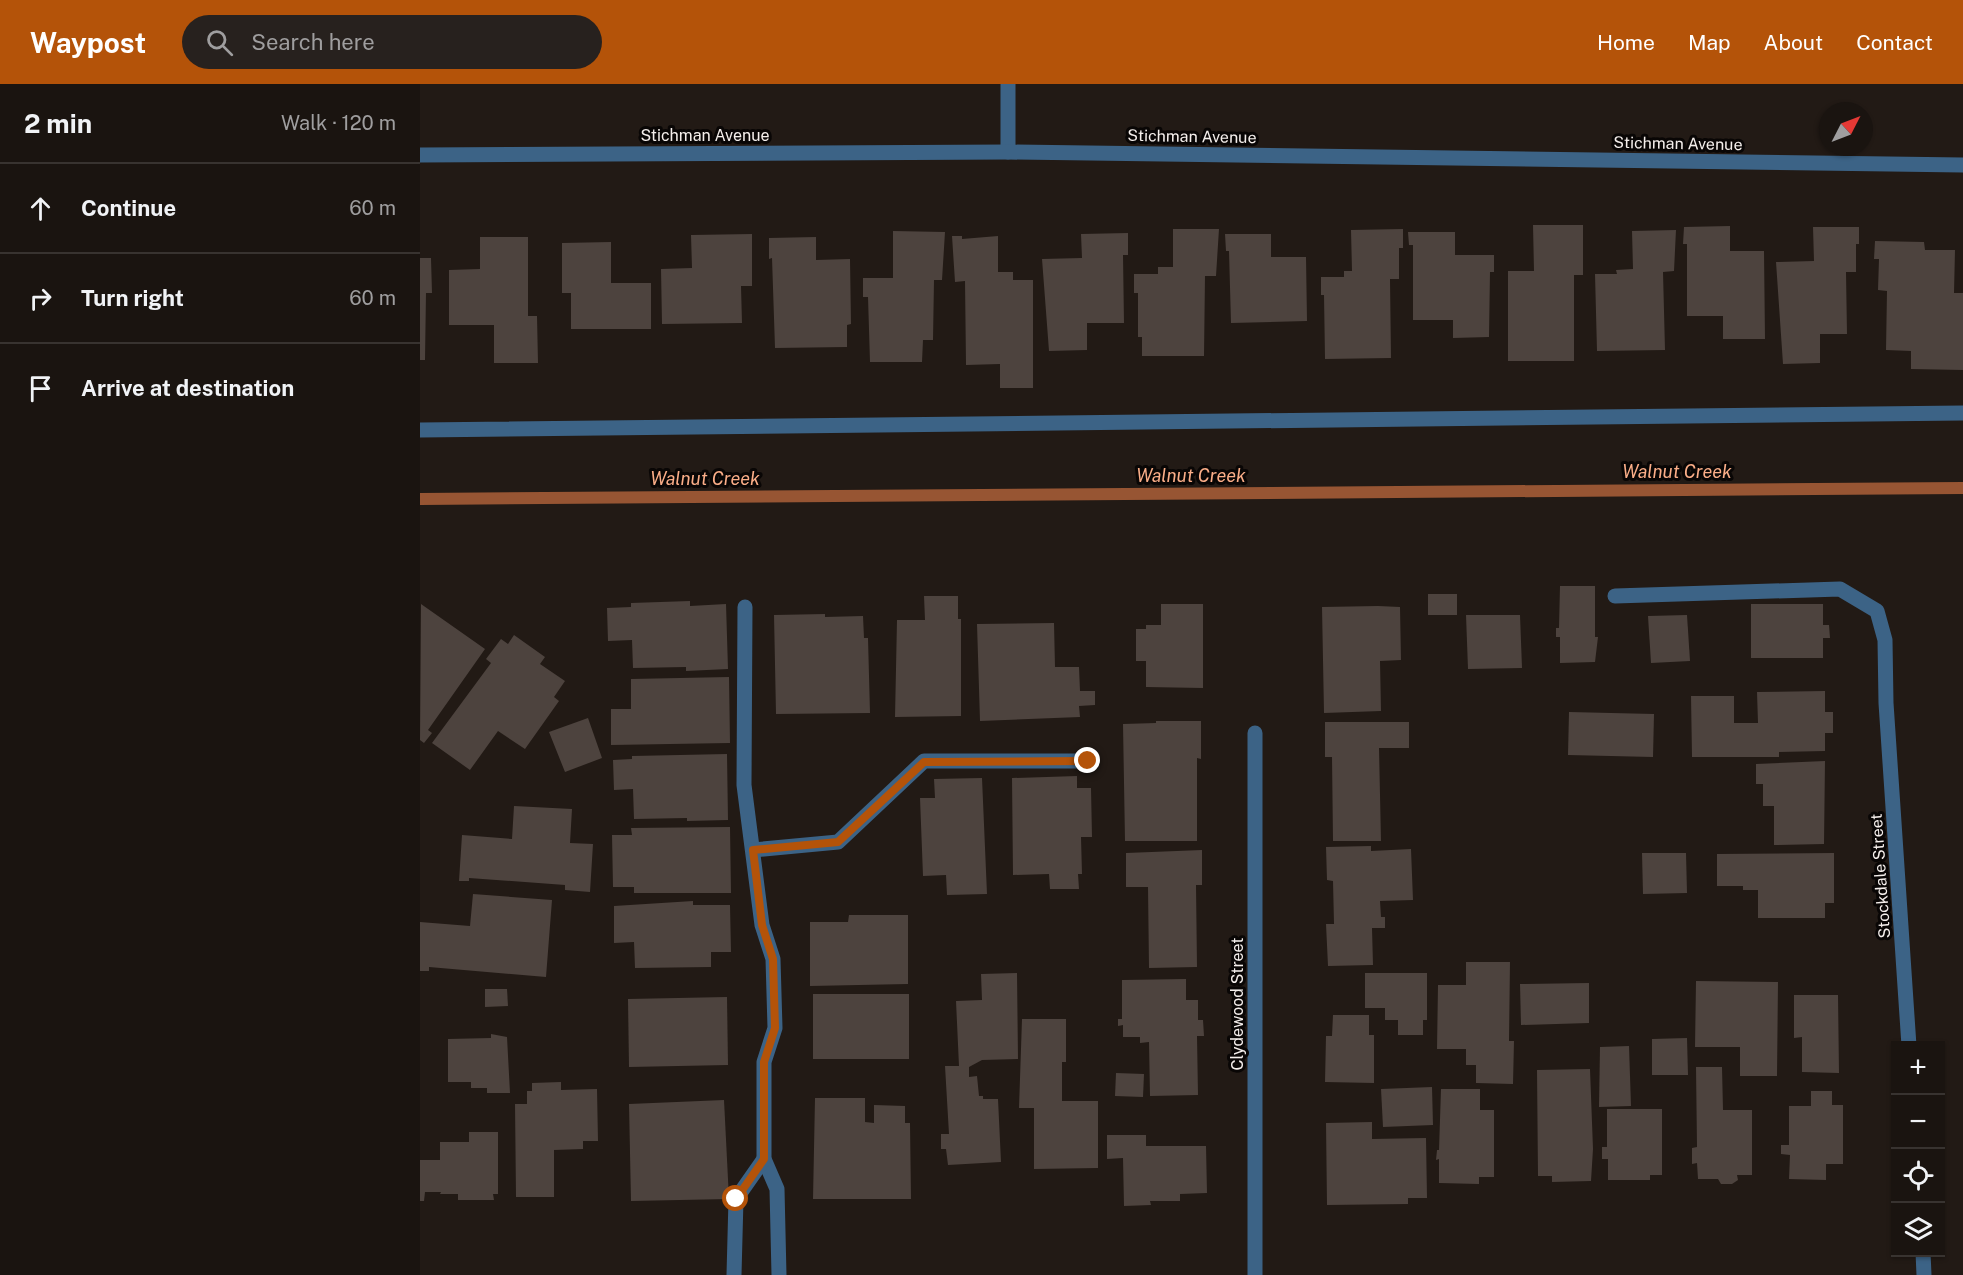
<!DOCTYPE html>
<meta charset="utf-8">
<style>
:root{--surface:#1a1410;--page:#27211e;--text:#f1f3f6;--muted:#9f9e9f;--line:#383330;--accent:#b45309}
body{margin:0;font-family:"Public Sans",sans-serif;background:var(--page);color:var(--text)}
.controls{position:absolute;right:18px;bottom:18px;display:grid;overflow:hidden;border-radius:0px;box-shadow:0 2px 4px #0004}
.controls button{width:54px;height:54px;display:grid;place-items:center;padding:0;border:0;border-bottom:2px solid var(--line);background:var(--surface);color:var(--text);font:30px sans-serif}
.compass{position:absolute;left:1399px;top:18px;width:54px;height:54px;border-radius:50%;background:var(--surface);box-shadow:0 2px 4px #0004;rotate:48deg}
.stop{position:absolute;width:18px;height:18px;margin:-14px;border:4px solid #b45309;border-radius:50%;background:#fff}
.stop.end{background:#b45309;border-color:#fff;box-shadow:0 2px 6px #0008}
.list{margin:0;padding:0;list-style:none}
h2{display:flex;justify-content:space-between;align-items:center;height:78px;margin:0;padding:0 24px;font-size:26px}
h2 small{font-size:20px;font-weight:400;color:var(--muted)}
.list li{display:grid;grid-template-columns:39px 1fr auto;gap:18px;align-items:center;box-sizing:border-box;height:90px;padding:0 24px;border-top:2px solid var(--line)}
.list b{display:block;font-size:22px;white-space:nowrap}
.list em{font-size:20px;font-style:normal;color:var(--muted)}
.icon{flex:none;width:33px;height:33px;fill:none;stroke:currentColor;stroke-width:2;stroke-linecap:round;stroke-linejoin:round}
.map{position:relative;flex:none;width:1543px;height:1191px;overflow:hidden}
header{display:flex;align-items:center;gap:36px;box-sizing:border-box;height:84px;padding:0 30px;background:var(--accent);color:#fff}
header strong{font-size:28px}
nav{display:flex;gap:33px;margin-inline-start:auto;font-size:21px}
.search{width:420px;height:54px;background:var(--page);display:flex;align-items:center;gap:15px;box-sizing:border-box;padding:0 21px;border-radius:33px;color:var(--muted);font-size:22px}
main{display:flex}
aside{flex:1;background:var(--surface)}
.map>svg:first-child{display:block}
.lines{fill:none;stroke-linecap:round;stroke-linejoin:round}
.stream{stroke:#975533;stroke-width:12}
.building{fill:#4d433e}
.minor{stroke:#3c6386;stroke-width:15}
.route{stroke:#b45309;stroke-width:8}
.labels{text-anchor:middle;stroke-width:6;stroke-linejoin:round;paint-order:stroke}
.street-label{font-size:16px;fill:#f5efec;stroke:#090605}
.water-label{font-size:18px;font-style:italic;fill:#fbae88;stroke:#090605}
</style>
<header>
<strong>Waypost</strong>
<div class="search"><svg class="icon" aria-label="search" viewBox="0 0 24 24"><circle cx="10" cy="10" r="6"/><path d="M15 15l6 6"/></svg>Search here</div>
<nav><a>Home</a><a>Map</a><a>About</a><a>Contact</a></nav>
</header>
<main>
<aside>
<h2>2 min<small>Walk · 120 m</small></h2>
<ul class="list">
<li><svg class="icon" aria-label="ahead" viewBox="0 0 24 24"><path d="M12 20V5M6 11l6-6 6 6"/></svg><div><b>Continue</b></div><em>60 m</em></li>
<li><svg class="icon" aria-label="right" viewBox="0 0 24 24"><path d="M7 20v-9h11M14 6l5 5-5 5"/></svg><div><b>Turn right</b></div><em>60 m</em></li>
<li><svg class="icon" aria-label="arrive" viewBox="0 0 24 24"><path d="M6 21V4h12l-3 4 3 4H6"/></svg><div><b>Arrive at destination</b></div></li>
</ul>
</aside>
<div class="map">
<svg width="1543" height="1191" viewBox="0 0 1543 1191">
<rect width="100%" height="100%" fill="#221a15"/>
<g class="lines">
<!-- stream -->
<polyline class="stream" points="0,415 1543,404"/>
</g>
<!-- building -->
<g class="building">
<polygon points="1113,141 1163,141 1163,191 1154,191 1154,277 1088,277 1088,187 1114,187"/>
<polygon points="1310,142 1310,167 1344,167 1345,255 1303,255 1303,232 1267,232 1267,160 1263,160 1264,143"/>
<polygon points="1393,143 1439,143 1439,160 1436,160 1436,188 1426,188 1427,250 1400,250 1400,279 1363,280 1356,178 1394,177"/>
<polygon points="753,145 799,145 796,192 785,192 784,272 722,272 722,253 718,253 718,209 714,209 714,190 738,190 738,183 753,183"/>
<polygon points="983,145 983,164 979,164 979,195 970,195 971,274 905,275 904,211 901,211 901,193 924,193 924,187 932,187 931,146"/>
<polygon points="1256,146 1254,187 1243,188 1245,266 1177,267 1175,190 1197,190 1196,186 1213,185 1212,147"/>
<polygon points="473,147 525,148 522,196 514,196 513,256 503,256 502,278 450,278 448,213 443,213 443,194 473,194"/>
<polygon points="988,148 1035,148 1035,171 1074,171 1074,188 1070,188 1069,253 1033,254 1033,236 993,236 993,161 989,161"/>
<polygon points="708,149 708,171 703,171 704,239 667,239 667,266 629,267 622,175 662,174 661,150"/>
<polygon points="332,150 332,202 321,202 322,239 242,240 241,185 272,184 271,151"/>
<polygon points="805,150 851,150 851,173 886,173 887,237 811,239 809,167 806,167"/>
<polygon points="532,152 542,152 542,155 578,152 578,188 593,188 593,196 613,196 613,304 580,304 580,280 546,281 545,197 535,198"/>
<polygon points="60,153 108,153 108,232 117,232 118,279 74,279 74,241 29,241 29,186 60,185"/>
<polygon points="396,153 396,176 430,175 431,240 427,241 427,263 355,264 352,174 349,175 349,154"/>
<polygon points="1455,157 1504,158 1505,166 1535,166 1534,209 1543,209 1543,286 1491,285 1491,267 1466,266 1467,207 1458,206 1459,175 1454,175"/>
<polygon points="191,158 191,199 231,199 231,245 151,245 151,209 142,209 142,159"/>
<polygon points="0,174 11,174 12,209 6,209 5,276 0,276"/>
<polygon points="1140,502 1175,502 1175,553 1178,553 1175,578 1140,579 1140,553 1136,553 1136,544 1139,544"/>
<rect x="1008" y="510" width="29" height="21"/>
<polygon points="504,512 538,512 538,535 541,535 541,632 475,633 477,536 505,536"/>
<polygon points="270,517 270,522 306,520 308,585 266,587 266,583 213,584 212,556 188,557 187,524 211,523 211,519"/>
<polygon points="1,520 65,565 8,646 12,649 4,659 0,656"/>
<polygon points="741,520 783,520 783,604 726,603 726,577 716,577 716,545 726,545 726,541 741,541"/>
<polygon points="1331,520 1403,520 1403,541 1409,541 1410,554 1403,554 1403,574 1331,574"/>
<polygon points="958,522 980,523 981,576 960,577 961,627 904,629 902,523"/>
<polygon points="405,530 405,533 443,532 444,554 448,554 450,629 356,630 354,531"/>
<polygon points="1046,531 1100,531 1102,584 1048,585"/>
<polygon points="1267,531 1270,577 1231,579 1228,532"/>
<polygon points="634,539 635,583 659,583 660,607 675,607 675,621 659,622 660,633 560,637 557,540"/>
<polygon points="94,551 125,573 120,580 145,597 134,613 139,617 105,665 78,647 50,686 12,659 71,579 66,575 81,555 88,560"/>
<polygon points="309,593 310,659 191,661 191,625 211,625 211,595"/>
<polygon points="1405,607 1405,628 1413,628 1413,649 1405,649 1405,667 1359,668 1359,673 1272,673 1271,612 1314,612 1314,639 1338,639 1337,608"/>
<polygon points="1149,628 1234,630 1233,673 1148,671"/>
<polygon points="168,634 182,674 145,688 129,648"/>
<polygon points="736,637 781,637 781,675 777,674 777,757 705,757 703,640 736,639"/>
<polygon points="905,638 989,638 989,664 959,664 961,757 913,757 912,673 905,673"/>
<polygon points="307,670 308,736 267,737 267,734 214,735 213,705 194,706 193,676 212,675 212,672"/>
<polygon points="1405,677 1404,760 1354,761 1354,722 1343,722 1343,700 1336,700 1336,680"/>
<polygon points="657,692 657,704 671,704 672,753 661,753 662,790 658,790 659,805 630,805 629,790 593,791 592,694"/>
<polygon points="562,694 567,810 527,811 526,791 503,792 500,714 515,714 514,695"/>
<polygon points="94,722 152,725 150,759 173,760 170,808 145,806 145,801 49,794 49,797 39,797 42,751 92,755"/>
<polygon points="310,743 311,809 214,809 214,803 193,803 192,751 212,751 211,744"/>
<polygon points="951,762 951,767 991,765 993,816 960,817 961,833 965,833 965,844 952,844 953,881 908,882 906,840 914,840 913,797 907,796 906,763"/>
<polygon points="782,766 782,801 776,801 777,883 729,884 728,803 706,803 706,769"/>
<polygon points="1222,769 1266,769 1267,809 1223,810"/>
<polygon points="1414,769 1414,819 1405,819 1405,834 1338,834 1338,806 1323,806 1323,802 1297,802 1297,770"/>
<polygon points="53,810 132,816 126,893 9,883 9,887 0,887 0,838 50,842"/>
<polygon points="273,817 273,821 310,821 311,868 291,868 291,883 215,884 214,858 194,859 194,822"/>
<polygon points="429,831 488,831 488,900 390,902 390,838 428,838"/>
<polygon points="1046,878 1090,878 1089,957 1094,957 1093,1000 1056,999 1056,981 1046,981 1046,965 1017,965 1018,901 1046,901"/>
<polygon points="597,889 598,975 562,976 549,983 549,993 557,992 559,1012 563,1012 563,1015 578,1015 581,1078 528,1081 526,1065 521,1065 521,1050 529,1050 525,982 539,982 536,917 562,916 561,890"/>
<polygon points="945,889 1007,889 1007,936 1003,936 1003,951 978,951 978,936 965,936 965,924 945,924"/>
<polygon points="766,895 766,916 778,916 778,936 783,936 784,952 777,952 778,1011 730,1012 729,958 720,959 720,953 703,953 703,941 698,942 698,935 702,935 702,896"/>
<polygon points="1276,897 1358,898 1357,992 1320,992 1320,963 1275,963"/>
<polygon points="1169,899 1169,939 1101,941 1100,900"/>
<polygon points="65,905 87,905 88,922 65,923"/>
<rect x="393" y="910" width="96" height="65"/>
<polygon points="1374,911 1418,911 1419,989 1382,988 1382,953 1374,954"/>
<polygon points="307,913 308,981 209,983 208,915"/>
<polygon points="913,931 949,931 949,951 954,951 954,999 905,998 906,952 912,952"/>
<polygon points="602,935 646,935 646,978 642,978 642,1017 678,1017 678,1084 614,1085 614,1024 599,1024"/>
<polygon points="71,950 87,953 90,1009 67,1009 67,1004 51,1004 51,998 28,998 28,955 71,954"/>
<polygon points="1267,954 1268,991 1232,991 1232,955"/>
<polygon points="1209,962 1211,1022 1179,1023 1180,963"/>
<polygon points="1276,983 1302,983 1303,1026 1332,1026 1332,1091 1317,1091 1318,1096 1312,1100 1301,1100 1298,1095 1278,1095 1277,1079 1272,1080 1272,1064 1277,1063"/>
<polygon points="1170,985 1173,1065 1171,1097 1132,1098 1132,1092 1118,1092 1117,986"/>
<polygon points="696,989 724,990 723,1013 695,1012"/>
<polygon points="141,998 141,1006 177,1005 178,1057 163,1057 163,1065 134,1066 134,1113 96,1113 95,1020 107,1020 107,1007 112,1007 112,999"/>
<polygon points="1012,1003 1013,1041 963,1043 961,1005"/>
<polygon points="1021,1005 1060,1005 1060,1026 1074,1026 1074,1093 1059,1093 1059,1100 1019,1099 1019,1075 1016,1076 1017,1066 1019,1066"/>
<polygon points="1391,1007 1412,1007 1412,1021 1423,1021 1423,1080 1406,1080 1406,1096 1369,1095 1370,1071 1361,1070 1361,1061 1369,1061 1369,1022 1391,1022"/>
<polygon points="395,1014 445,1014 445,1038 454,1039 454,1021 485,1022 485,1039 490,1039 491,1115 393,1115"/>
<polygon points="304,1016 309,1115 211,1117 209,1020"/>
<polygon points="1187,1025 1242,1025 1242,1091 1230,1091 1230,1096 1188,1096 1188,1075 1182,1075 1182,1063 1187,1063"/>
<polygon points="952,1038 952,1055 1006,1054 1007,1114 988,1114 988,1120 907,1121 906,1039"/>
<polygon points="49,1048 78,1048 78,1110 73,1110 74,1116 38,1116 38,1110 20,1110 21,1108 5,1108 4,1117 0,1117 0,1076 20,1076 20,1058 49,1058"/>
<polygon points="687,1051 726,1051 726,1062 786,1062 787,1109 760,1110 760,1117 730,1117 731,1121 704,1122 703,1074 687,1075"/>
</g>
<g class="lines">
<!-- minor -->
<g class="minor">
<polyline points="588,0 588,68"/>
<polyline points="0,71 588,68 1543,81"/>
<polyline points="0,346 1543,329"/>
<polyline points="1195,512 1420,505 1457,527 1465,556 1466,619 1489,962"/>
<polyline points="325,523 324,701 342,841 353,875 355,944 344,978 344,1075 357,1105 359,1191"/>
<polyline points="333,766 418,758 504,677 668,677"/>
<polyline points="1503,1168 1504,1191"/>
<polyline points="314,1191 316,1115 344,1075"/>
<polyline points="835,1191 835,649"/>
</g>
</g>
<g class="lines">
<!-- route -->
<polyline class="route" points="316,1115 344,1075 344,978 355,944 353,875 342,841 333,766 418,758 504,678 668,677"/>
</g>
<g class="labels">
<!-- street labels -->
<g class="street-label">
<text x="285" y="57">Stichman Avenue</text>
<text transform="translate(772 52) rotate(1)" y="6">Stichman Avenue</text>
<text transform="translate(1258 59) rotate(1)" y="6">Stichman Avenue</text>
<text transform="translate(1460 792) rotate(-94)" y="6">Stockdale Street</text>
<text transform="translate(817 920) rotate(-90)" y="6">Clydewood Street</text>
</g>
<!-- water labels -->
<g class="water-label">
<text x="1257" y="394">Walnut Creek</text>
<text x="771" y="398">Walnut Creek</text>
<text x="285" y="401">Walnut Creek</text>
</g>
</g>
</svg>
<div class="controls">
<button>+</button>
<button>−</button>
<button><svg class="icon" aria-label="locate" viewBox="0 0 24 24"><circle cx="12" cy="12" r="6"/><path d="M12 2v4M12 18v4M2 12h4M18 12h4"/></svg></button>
<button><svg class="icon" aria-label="layers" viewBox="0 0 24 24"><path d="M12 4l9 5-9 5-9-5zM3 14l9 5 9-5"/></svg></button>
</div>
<svg class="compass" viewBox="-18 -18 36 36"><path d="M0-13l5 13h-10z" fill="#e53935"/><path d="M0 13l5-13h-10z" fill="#9f9e9f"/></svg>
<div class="stop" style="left:316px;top:1115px"></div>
<div class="stop end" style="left:668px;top:677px"></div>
</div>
</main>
